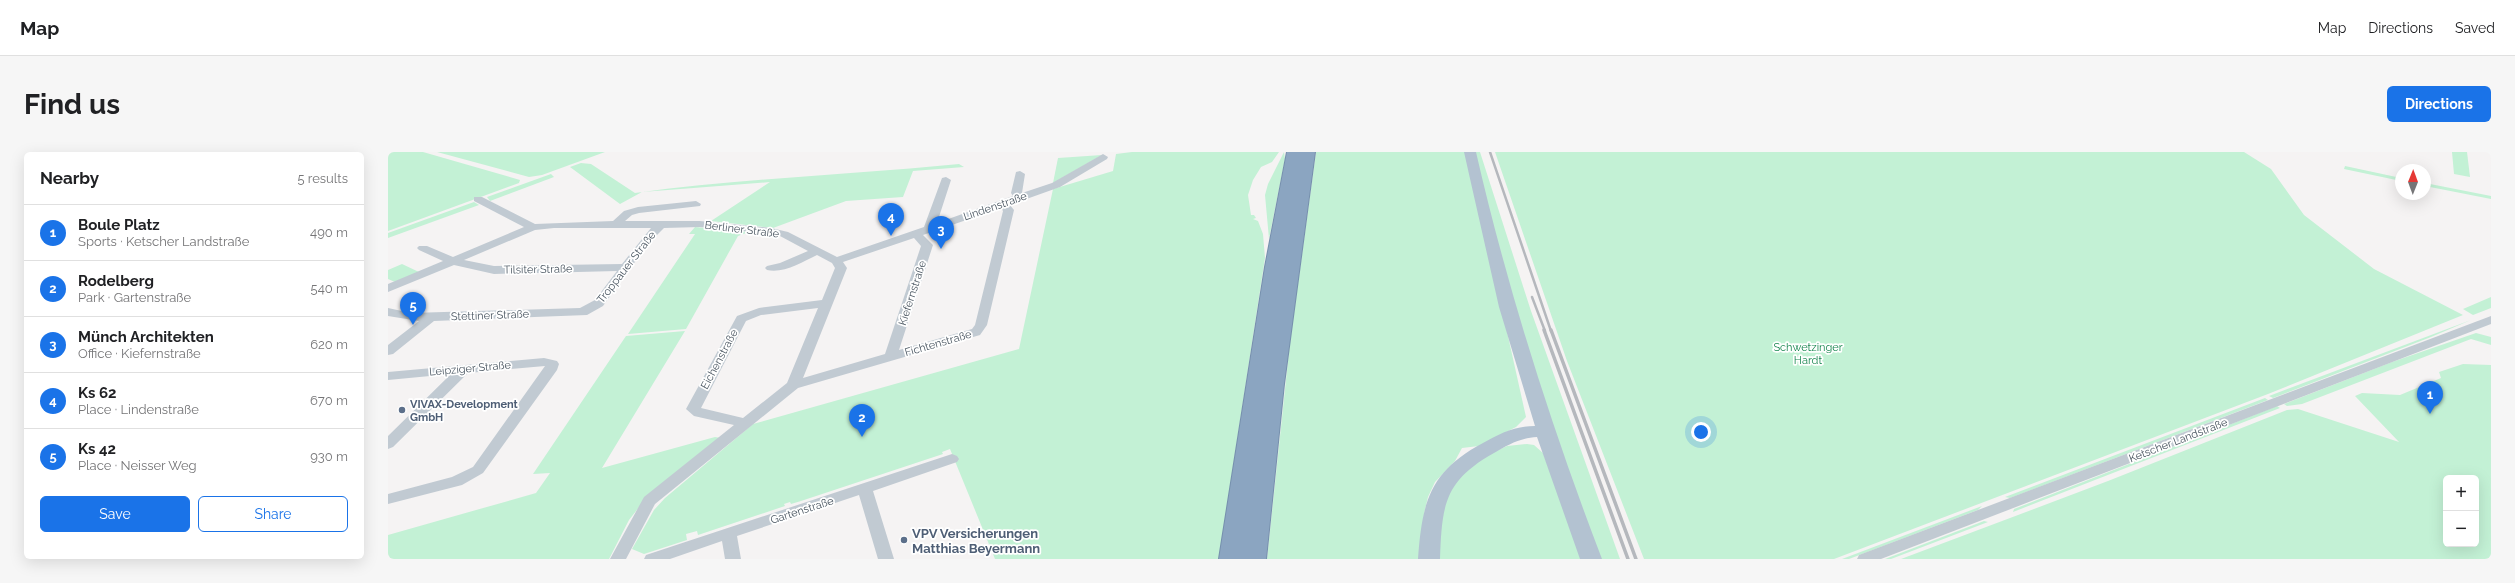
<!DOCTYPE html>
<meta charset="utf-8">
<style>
:root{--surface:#fff;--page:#f6f6f6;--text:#202124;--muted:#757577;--line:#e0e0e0;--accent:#1a73e8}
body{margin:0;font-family:Raleway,sans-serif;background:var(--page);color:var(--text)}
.controls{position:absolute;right:12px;bottom:12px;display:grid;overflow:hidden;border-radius:6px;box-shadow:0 4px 16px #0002}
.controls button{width:36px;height:36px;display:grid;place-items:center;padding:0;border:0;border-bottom:1px solid var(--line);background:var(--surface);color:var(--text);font:20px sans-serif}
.compass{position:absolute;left:2007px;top:12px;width:36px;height:36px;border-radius:50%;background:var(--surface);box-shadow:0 4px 16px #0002;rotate:1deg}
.you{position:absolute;left:1313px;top:280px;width:14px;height:14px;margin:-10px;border:3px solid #fff;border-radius:50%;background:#1a73e8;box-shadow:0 0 0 6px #1a73e833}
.badge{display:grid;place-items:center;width:26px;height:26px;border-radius:50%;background:var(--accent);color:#fff;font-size:13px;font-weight:700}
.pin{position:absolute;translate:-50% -33px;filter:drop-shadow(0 1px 2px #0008)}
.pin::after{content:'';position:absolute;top:21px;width:14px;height:12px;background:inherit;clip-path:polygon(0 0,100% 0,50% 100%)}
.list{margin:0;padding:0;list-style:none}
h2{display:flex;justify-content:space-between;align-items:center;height:52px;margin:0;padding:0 16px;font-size:17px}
h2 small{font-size:13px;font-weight:400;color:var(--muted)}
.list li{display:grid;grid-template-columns:26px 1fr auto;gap:12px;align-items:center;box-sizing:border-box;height:56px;padding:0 16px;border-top:1px solid var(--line)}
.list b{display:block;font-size:15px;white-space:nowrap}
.list p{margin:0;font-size:13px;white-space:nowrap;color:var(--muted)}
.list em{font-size:13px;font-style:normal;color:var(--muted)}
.actions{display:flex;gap:8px;padding:12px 16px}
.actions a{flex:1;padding:9px 0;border:1px solid var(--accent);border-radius:6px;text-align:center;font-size:14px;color:var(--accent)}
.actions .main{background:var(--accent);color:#fff}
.map{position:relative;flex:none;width:2103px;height:407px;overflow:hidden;border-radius:6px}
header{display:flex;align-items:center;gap:24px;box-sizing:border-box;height:56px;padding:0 20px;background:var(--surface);border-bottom:1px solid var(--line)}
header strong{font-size:19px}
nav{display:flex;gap:22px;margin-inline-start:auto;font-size:14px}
.intro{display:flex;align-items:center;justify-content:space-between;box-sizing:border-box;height:96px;padding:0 24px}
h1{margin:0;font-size:28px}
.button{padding:10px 18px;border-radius:6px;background:var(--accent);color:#fff;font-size:14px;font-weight:700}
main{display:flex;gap:24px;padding:0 24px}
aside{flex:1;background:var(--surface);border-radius:6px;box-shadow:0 4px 16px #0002}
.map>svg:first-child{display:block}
.green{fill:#c3f1d5;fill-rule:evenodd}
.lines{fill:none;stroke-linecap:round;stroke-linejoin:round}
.highway-casing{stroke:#7690ad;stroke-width:2}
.minor{fill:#c1cad2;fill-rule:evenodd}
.major{fill:#b3c2d1;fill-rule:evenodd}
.highway{fill:#8ba5c1;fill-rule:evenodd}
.rail-far1{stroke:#b5b8bd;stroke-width:2.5}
.rail{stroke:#b5b8bd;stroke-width:3.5}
.service-dot{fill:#5c6f8a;stroke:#fff;stroke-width:1.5}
.labels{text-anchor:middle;stroke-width:3.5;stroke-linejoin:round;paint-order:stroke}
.street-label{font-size:11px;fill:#4a5661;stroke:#fff}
.park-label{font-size:11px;fill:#17864f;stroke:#fff}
.service-label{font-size:11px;font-weight:bold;fill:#4e5e75;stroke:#fff;text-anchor:start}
.near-service-label{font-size:13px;font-weight:bold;fill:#4e5e75;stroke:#fff;text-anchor:start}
</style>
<header>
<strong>Map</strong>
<nav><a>Map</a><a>Directions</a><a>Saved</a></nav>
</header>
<div class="intro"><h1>Find us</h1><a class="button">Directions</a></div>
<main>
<aside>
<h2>Nearby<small>5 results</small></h2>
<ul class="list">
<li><span class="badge">1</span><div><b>Boule Platz</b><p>Sports · Ketscher Landstraße</p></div><em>490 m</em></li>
<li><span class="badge">2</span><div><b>Rodelberg</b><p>Park · Gartenstraße</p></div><em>540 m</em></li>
<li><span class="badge">3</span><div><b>Münch Architekten</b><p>Office · Kiefernstraße</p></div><em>620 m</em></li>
<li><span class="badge">4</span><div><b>Ks 62</b><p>Place · Lindenstraße</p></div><em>670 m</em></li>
<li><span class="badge">5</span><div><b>Ks 42</b><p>Place · Neisser Weg</p></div><em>930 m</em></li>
</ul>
<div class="actions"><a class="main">Save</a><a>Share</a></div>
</aside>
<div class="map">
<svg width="2103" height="407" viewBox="0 0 2103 407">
<rect width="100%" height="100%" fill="#f5f3f3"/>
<!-- green -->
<g class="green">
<polygon points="0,0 35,0 132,28 131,31 0,79"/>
<polygon points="49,0 217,0 154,23 141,25"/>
<polygon points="744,0 891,0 884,10 873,15 865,28 860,43 863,63 866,63 868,66 865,67 870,69 875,82 877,106 831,407 607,407 562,297 554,300 555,302 413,349 403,352 402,350 396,352 397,354 310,383 309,379 298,382 299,388 256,402 244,397 266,358 277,346 365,272 631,197 665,37 725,19 728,2"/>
<polygon points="896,0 897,7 881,87 877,43 880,32"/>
<polygon points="928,0 1079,0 1138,265 1128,275 1091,294 1074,296 1067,309 1047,330 1040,345 1036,362 1034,407 879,407 902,190"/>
<polygon points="1086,0 1092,0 1143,159 1232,407 1210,407 1139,205"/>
<polygon points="1107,0 1856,0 1883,17 1916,63 1986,117 2075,163 1880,242 1446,407 1256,407 1179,209"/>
<polygon points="2064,0 2079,0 2082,25 2066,22"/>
<polygon points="714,3 665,31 670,6"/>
<path d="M193,11L203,12L247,41C354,26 463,23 571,12L576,15L525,19L515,45L458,49L385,76L323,69L382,30L254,40L232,52L182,15Z"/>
<polygon points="1957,14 2013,26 2013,29 1956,17"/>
<polygon points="163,22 166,25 102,49 99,45"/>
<polygon points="2037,31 2103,44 2103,47 2037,34"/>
<polygon points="86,50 91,53 0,86 0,81"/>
<polygon points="307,75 361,80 350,84 298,177 240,182 307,82 301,82"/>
<polygon points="14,112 31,120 7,130 0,127 0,118"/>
<polygon points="2103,145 2103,156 2085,163 2075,157"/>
<polygon points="2083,168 2043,185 1885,246 1881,244"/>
<polygon points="297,179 214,316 327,285 333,286 255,350 241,368 221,407 0,407 0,383 148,341 162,321 145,322 238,184"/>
<polygon points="2088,181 2103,185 2103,193 2083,187 1914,252 1899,254 1896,252 2004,210"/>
<path d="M2075,212L2103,213V407H1513L1720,329L1899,258L1910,257L2011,290L1967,244L1974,241L2012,243L2053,226L2051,220ZM2058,326H2088V392H2058Z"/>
<polygon points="1877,246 1880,248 1622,346 1617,345"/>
<polygon points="1889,254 1892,256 1625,360 1626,357"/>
<polygon points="1139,292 1146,293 1155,301 1195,407 1048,407 1052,351 1081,312 1119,294"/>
<polygon points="1594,354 1590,358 1461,407 1454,407"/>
<polygon points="1596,369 1600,370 1503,407 1497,407"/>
</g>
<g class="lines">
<defs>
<polygon id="highway" points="899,0 927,0 896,232 878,407 831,407 877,115"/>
</defs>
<!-- highway casing -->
<use href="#highway" class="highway-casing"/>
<!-- minor -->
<g class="minor">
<path d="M715,2L720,5L719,7L672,35L622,53L626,58L599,173L592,183L410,236L267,352L238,407H222L256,345L346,273L306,264L298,257L349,164L371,156L434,148L447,116L444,111L429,103C414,110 395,122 379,118L377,116L379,114L392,111L420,99L392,84L383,82L312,75L276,76L260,92L215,154L199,163L46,169L5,202L0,203V193L31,169L0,164V156L23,161L192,156L207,148L229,119L106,122L66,113L0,140V132L55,109L31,98L29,96L31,94H39L65,105L136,75L86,49V45H94L147,72L225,69L236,59L250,55L308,49L313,52L312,54L251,61L244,63L237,69H312L383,76L400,80L449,105L536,75L554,26L558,25L563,28L549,71L625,44L623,41L628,20L632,19L637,22L634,41L664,31ZM613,56L615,59L587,173L584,177L511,198L545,93L535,83ZM166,76H263L234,112L106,114L76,108L147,78ZM526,86L533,94L497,202L415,226L459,116L455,110ZM430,156L399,231L355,266L313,256L358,169L373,163Z"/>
<polygon points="2103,164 2103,172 1493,407 1469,407 1471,403"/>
<polygon points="156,206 169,209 171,212 169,218 95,321 74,333 0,352 0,342 64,325 85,315 157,214 80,221 5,295 0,297 0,284 63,222 0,228 0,220"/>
<polygon points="564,302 569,304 571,307 569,310 485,339 506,407 490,407 471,343 349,384 353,407 337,407 334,389 282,407 256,407 258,403"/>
</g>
<!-- major -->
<path class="major" d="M1076,0H1088C1120,139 1163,274 1214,407H1192L1149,285C1132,286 1120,293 1106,301C1056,329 1054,353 1052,407H1030C1034,350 1042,319 1095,291C1111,282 1127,274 1147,274L1111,155Z"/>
<!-- highway -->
<use href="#highway" class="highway"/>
<!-- rail-far1 -->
<g class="rail-far1">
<polyline points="1102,0 1163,179"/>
<polyline points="1144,145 1157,179"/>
</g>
<!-- rail -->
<g class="rail">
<polyline points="1156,178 1240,407"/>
<polyline points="1163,178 1248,407"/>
</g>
</g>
<!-- markers -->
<g class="service-dot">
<circle cx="14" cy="258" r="4"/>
<circle cx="516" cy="388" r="4"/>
</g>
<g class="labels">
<!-- street labels -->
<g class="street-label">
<text transform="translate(607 54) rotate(-19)" y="4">Lindenstraße</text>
<text transform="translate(354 77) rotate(7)" y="4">Berliner Straße</text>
<text transform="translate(238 115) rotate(-52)" y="4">Troppauer Straße</text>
<text transform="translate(150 117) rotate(-1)" y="4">Tilsiter Straße</text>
<text transform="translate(524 141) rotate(-72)" y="4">Kiefernstraße</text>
<text transform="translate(102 163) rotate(-2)" y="4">Stettiner Straße</text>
<text transform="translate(550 191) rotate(-16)" y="4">Fichtenstraße</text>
<text transform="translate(331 207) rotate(-62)" y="4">Eichenstraße</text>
<text transform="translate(82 216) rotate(-5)" y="4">Leipziger Straße</text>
<text transform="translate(1790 288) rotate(-21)" y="4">Ketscher Landstraße</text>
<text transform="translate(414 358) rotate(-18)" y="4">Gartenstraße</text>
</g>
<!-- park labels -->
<g class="park-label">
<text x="1420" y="199">Schwetzinger<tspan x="1420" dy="13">Hardt</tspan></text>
</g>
<!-- service labels -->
<g class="service-label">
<text x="22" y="256">VIVAX-Development<tspan x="22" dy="13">GmbH</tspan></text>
</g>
<!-- near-service labels -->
<g class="near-service-label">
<text x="524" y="386">VPV Versicherungen<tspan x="524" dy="15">Matthias Beyermann</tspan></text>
</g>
</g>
</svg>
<div class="controls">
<button>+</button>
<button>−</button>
</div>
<svg class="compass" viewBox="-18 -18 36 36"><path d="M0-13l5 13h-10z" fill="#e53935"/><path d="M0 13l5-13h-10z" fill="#757577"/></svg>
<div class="you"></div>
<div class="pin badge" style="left:2042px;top:262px">1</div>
<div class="pin badge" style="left:474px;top:285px">2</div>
<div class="pin badge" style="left:553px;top:97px">3</div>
<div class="pin badge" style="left:503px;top:84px">4</div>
<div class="pin badge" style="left:25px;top:173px">5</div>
</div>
</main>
